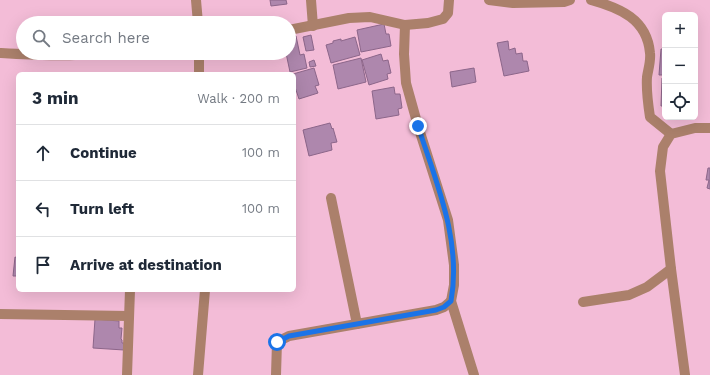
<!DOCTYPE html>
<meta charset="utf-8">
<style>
:root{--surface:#fff;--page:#f2f2f3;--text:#1f2937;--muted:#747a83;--line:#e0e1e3}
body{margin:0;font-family:"Work Sans",sans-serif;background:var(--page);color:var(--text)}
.controls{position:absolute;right:12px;top:12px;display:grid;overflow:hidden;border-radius:6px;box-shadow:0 4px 16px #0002}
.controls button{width:36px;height:36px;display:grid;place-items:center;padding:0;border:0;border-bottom:1px solid var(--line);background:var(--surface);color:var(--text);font:20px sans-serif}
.stop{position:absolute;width:12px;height:12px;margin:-9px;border:3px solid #1a73e8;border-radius:50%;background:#fff}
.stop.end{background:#1a73e8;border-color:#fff;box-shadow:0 1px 4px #0008}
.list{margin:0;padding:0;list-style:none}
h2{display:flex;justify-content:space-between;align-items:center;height:52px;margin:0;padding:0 16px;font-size:17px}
h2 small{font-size:13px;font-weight:400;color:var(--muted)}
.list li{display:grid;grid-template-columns:26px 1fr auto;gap:12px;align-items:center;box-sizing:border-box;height:56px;padding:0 16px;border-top:1px solid var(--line)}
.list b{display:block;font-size:15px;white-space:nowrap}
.list em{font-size:13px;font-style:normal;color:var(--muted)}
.icon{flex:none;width:22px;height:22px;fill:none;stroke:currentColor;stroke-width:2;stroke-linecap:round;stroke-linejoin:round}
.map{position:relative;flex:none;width:710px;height:375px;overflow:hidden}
.search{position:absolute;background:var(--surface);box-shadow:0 4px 16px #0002;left:16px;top:16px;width:280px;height:44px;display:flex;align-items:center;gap:10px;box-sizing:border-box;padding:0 14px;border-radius:22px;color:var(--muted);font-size:15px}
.panel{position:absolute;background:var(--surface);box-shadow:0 4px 16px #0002;left:16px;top:72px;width:280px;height:220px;border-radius:6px}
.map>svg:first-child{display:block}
.building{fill:#ae87ad;stroke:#8c668a}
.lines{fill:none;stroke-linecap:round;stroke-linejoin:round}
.street{stroke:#ab806b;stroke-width:10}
.route{stroke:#1a73e8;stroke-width:5}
</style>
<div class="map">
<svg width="710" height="375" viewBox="0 0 710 375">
<rect width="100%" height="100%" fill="#f3bcd7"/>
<!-- building -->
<g class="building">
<polygon points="270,0 286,0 287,4 271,6"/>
<polygon points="384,24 386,34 389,34 391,46 361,52 357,30"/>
<polygon points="311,35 314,50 306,51 303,37"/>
<polygon points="296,36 300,55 304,54 307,68 290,72 286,53 289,53 289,37"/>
<polygon points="355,37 360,55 331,63 326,45 333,43 333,41 341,39 341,41"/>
<polygon points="508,41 509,50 515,48 516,54 522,53 523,61 527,61 529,71 504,76 497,43"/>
<polygon points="661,49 665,49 665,75 659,75"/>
<polygon points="381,54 383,61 388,60 391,73 387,74 388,79 369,85 362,60"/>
<polygon points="361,58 366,82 338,89 333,65"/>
<polygon points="314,60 316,66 310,67 309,62"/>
<polygon points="314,68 319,85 315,86 318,93 299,99 294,84 294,74 293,74"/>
<polygon points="474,68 476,82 452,87 450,72"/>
<polygon points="662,78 665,78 665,106 661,106"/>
<polygon points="394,87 395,94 400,94 402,108 398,109 399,115 376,119 372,91"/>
<polygon points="330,123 332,129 333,128 337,142 331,143 332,150 309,156 303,130"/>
<polygon points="708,168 710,168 710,189 707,188 709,180 706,180"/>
<polygon points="15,257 18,258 18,276 13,276"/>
<polygon points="95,319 119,321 119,328 122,328 121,339 122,340 122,343 124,343 124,350 93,348"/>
</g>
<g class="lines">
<!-- street -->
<g class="street">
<polyline points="196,0 198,23"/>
<polyline points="311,0 313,26"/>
<polyline points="489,0 513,3 564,2 570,0"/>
<path d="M591,0C620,8 647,19 650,53C651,61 648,70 647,77C646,91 648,104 650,117L671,134"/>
<polyline points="405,25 404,54 406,83 418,126 448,220 454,265 454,285 451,301 474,375"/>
<polyline points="289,30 349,18 370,17 405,25 428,23 443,19 448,13 449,0"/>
<path d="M0,53C34,55 67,57 101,53"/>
<polyline points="199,74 199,53"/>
<polyline points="331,198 357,324"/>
<polyline points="583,302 629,295 647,287 671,269"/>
<polyline points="0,314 129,316"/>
<polyline points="127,375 130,290"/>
<polyline points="198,375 205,290"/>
<polyline points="276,375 277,342 289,336 436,310 444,307 451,301"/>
<polyline points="685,375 671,269 660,171 663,147 671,134 695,128 710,128"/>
</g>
</g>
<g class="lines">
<!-- route -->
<path class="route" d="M277,342L289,336L436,310L444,307L451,301C462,241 436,182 418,126"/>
</g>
</svg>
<div class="controls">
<button>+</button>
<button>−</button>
<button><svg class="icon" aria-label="locate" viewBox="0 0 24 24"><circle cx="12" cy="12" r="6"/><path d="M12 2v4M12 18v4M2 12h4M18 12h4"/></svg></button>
</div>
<div class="stop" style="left:277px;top:342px"></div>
<div class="stop end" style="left:418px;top:126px"></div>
<div class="search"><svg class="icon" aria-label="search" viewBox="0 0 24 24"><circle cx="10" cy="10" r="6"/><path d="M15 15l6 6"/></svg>Search here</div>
<section class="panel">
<h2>3 min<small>Walk · 200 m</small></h2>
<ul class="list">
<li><svg class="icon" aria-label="ahead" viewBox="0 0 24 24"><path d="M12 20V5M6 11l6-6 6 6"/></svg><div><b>Continue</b></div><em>100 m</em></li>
<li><svg class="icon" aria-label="left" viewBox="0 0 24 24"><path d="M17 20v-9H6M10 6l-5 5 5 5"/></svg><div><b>Turn left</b></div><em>100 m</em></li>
<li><svg class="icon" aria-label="arrive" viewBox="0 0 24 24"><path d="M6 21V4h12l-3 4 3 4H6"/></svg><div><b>Arrive at destination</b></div></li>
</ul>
</section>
</div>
